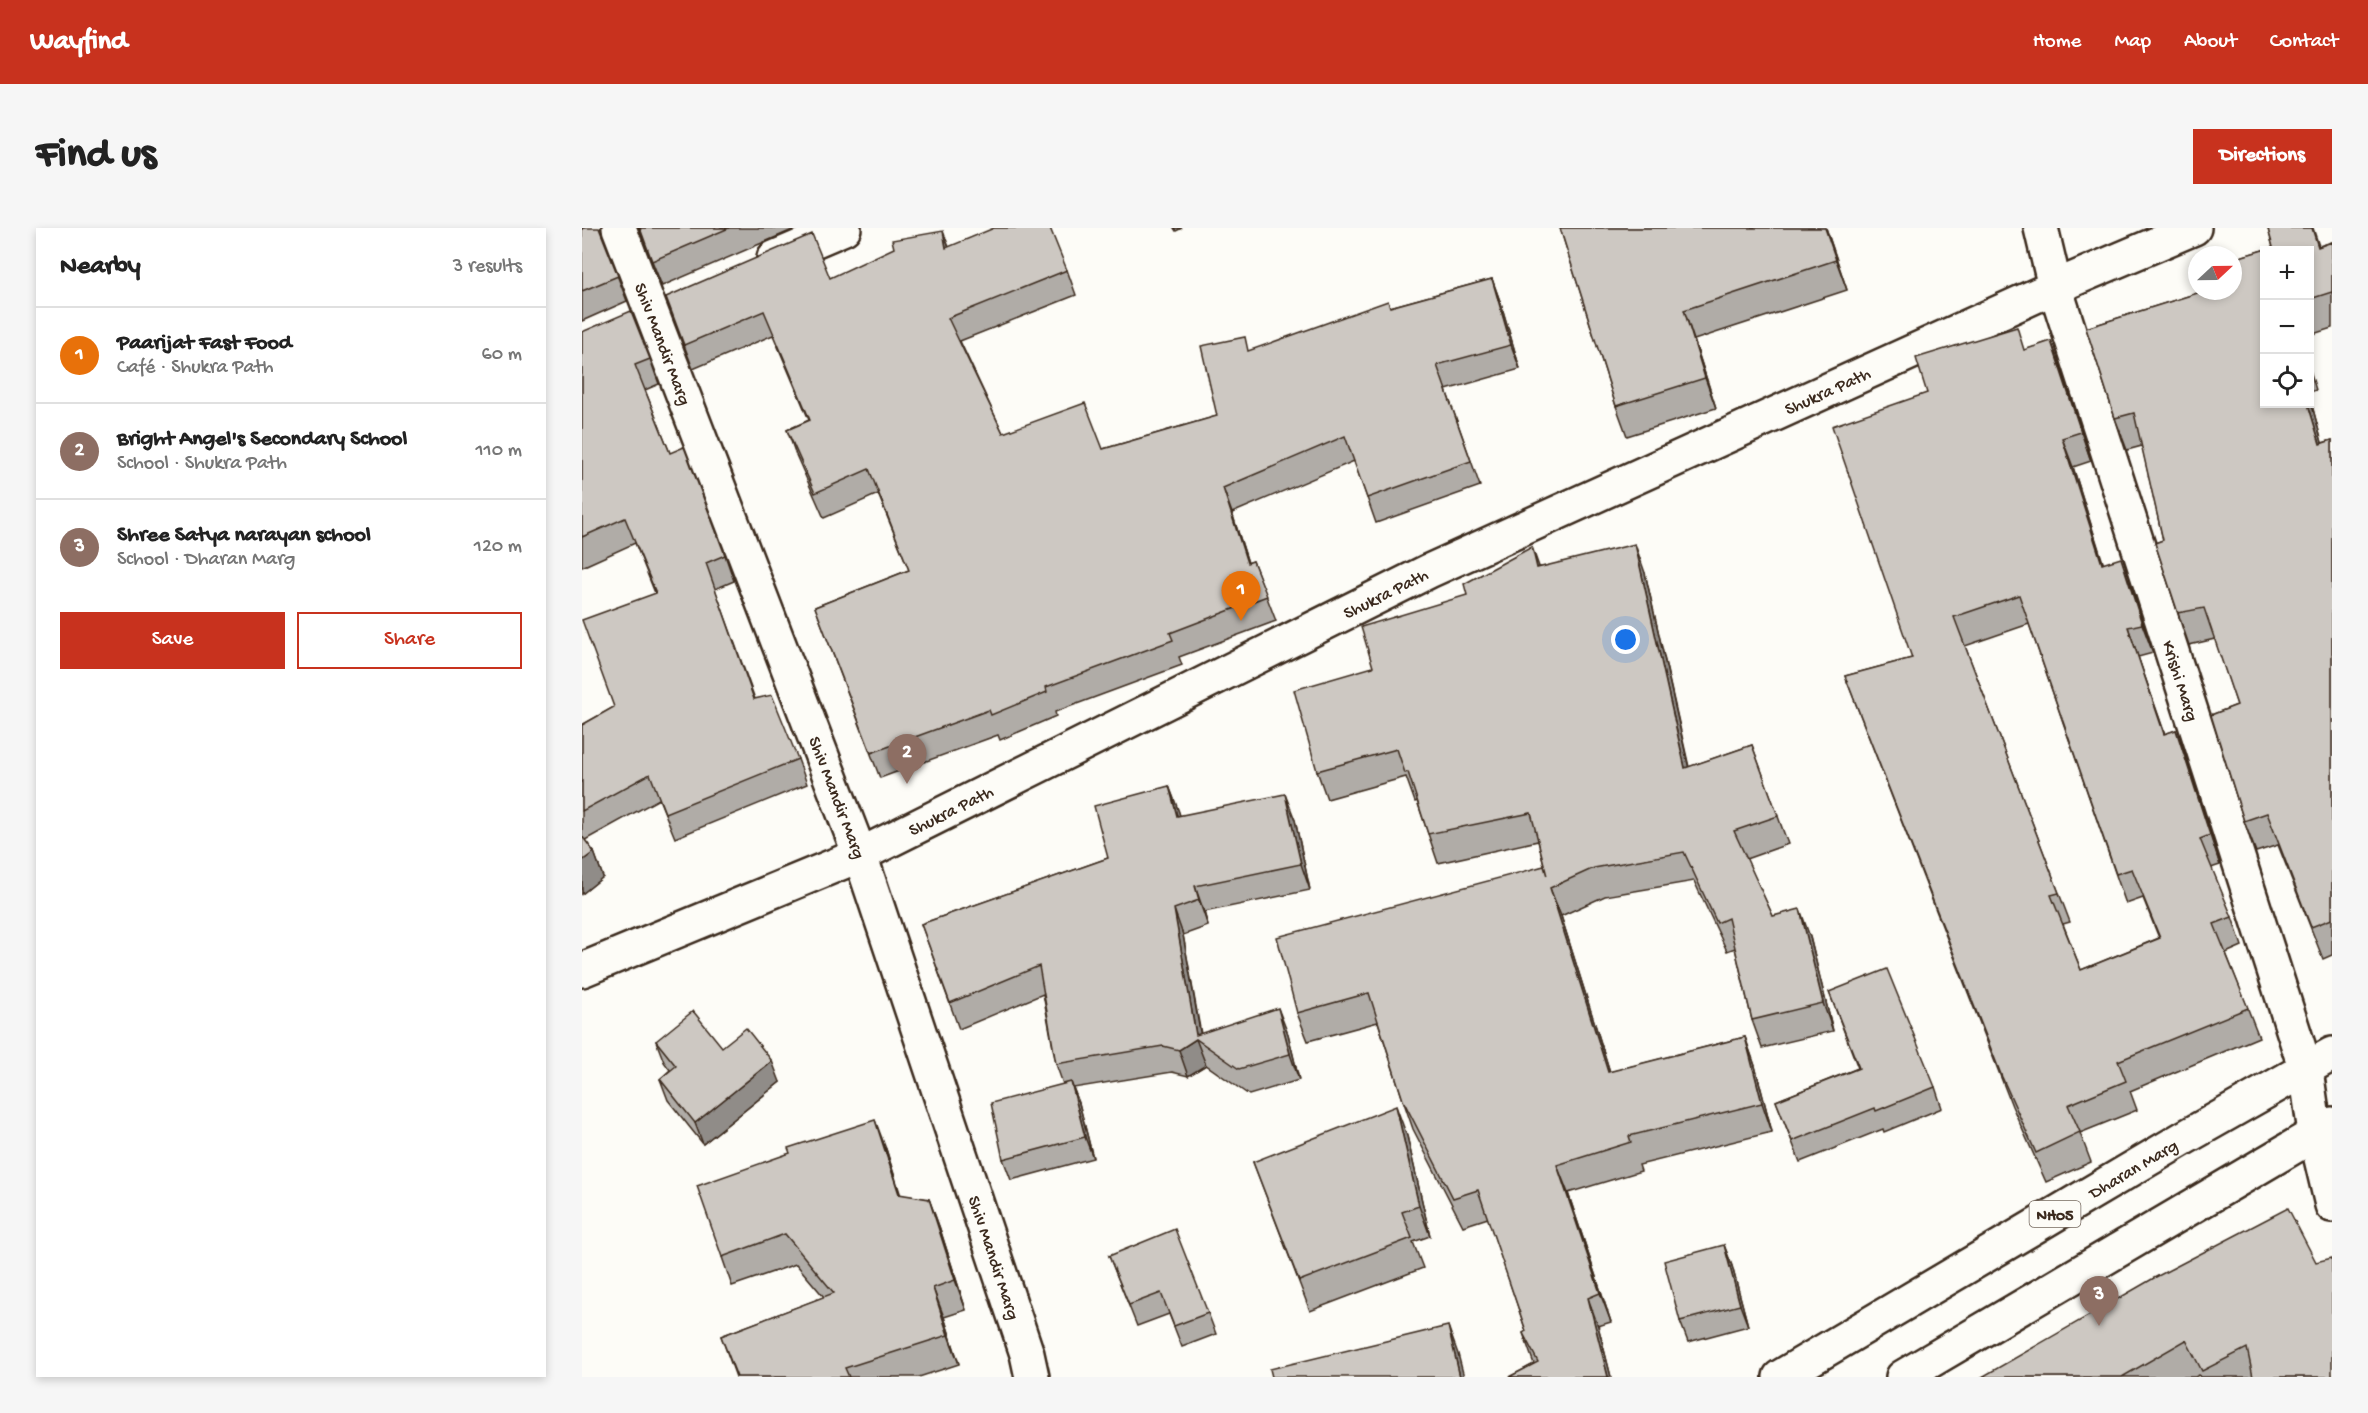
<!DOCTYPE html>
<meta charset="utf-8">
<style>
:root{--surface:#fff;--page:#f6f6f6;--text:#222;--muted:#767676;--line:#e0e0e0;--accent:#c8321e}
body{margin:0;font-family:"Gochi Hand",sans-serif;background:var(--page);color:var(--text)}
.controls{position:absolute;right:18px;top:18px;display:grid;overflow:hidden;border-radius:0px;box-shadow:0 3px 9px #0003}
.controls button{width:54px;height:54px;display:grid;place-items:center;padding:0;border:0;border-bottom:2px solid var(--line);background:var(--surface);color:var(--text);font:30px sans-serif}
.compass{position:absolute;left:1606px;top:18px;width:54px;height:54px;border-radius:50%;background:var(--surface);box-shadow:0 3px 9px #0003;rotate:68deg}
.you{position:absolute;left:1044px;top:412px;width:21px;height:21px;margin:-15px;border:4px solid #fff;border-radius:50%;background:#1a73e8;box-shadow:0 0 0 9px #1a73e833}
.badge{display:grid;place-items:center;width:39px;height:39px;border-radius:50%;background:var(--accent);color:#fff;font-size:20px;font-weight:700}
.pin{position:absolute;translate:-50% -50px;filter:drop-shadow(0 2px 3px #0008)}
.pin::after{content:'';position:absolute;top:32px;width:21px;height:18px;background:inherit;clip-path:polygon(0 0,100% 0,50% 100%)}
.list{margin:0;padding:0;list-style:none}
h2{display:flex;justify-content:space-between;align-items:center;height:78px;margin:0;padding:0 24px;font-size:26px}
h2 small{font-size:20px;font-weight:400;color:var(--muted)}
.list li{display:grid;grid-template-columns:39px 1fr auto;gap:18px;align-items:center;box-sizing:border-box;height:96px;padding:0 24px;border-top:2px solid var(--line)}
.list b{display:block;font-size:22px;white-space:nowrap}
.list p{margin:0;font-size:20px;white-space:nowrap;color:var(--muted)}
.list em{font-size:20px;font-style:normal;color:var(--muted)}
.actions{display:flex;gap:12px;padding:18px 24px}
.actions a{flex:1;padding:14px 0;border:2px solid var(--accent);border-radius:0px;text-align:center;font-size:21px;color:var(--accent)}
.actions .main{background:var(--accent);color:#fff}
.icon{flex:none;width:33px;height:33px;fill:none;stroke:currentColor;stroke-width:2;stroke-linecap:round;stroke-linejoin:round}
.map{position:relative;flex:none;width:1750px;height:1149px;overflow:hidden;border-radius:0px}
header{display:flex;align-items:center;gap:36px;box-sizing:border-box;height:84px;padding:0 30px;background:var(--accent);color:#fff}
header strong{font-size:28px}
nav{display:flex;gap:33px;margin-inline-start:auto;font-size:21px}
.intro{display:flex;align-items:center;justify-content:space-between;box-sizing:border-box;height:144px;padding:0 36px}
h1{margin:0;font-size:42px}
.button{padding:15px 27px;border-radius:0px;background:var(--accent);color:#fff;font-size:21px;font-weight:700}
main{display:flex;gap:36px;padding:0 36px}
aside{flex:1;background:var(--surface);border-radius:0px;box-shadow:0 3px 9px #0003}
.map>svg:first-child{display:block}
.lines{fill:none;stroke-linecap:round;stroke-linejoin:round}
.minor-casing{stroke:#3b2a1e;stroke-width:38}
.tertiary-casing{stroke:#3b2a1e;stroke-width:38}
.primary-casing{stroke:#3b2a1e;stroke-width:38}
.minor{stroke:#fdfcf7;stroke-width:33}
.tertiary{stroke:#fdfcf7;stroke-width:33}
.primary{stroke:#fdfcf7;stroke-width:33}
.wall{fill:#b0aca7;stroke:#3b2a1e;stroke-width:1.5;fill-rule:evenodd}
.shaded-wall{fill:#908c88;stroke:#3b2a1e;stroke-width:1.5}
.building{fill:#cdc8c2;stroke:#3b2a1e;stroke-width:1.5;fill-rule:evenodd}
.labels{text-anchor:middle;stroke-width:4.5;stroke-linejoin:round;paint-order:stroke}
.shield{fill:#fdfcf7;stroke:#75695f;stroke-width:1.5}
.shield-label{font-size:16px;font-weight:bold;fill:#3b2a1e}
.street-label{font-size:18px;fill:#3b2a1e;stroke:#fdfcf7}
</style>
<header>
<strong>Wayfind</strong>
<nav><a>Home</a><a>Map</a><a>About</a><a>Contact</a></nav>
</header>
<div class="intro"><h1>Find us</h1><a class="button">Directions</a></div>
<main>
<aside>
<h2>Nearby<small>3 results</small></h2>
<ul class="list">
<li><span class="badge" style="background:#e8710a">1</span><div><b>Paarijat Fast Food</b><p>Café · Shukra Path</p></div><em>60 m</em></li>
<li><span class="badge" style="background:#8d6e63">2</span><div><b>Bright Angel's Secondary School</b><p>School · Shukra Path</p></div><em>110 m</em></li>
<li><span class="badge" style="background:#8d6e63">3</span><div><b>Shree Satya narayan school</b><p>School · Dharan Marg</p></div><em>120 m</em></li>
</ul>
<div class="actions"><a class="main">Save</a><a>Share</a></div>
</aside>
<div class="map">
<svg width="1750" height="1149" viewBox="0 0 1750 1149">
<rect width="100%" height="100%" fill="#fdfcf7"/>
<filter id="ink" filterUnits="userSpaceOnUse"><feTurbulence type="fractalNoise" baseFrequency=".0167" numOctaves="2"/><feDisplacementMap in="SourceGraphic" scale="12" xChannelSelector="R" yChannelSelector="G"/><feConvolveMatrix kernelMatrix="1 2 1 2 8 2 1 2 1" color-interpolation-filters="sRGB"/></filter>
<g filter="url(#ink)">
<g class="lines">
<defs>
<g id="minor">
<path id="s1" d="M37,0L278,627L445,1126L450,1149"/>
<polyline points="192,30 262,0"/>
<path id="s2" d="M0,742L278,627L847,343L1473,59L1612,0"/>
<polyline points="1733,905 1750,977"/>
</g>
<g id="tertiary">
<path id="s3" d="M1459,0L1473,59L1724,842L1733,905"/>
</g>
<g id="primary">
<path id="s4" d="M1198,1149L1602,910L1750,826"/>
<polyline points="1321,1149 1750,896"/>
</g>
</defs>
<!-- minor casing -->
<use href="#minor" class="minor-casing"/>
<!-- tertiary casing -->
<use href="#tertiary" class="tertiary-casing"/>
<!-- primary casing -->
<use href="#primary" class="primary-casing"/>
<!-- minor -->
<use href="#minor" class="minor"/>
<!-- tertiary -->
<use href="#tertiary" class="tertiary"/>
<!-- primary -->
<use href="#primary" class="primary"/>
</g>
<!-- wall -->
<g class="wall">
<polygon points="0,0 19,5 45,73 0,93"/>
<polygon points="57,0 215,0 80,58"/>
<polygon points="592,0 600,0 594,3"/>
<polygon points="978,0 1244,0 1265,62 1112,112 1134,180 1045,208 1034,178"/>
<polygon points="1689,0 1731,0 1737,18 1750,14 1750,100 1728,107 1728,22 1683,22 1683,176 1728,176 1728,170 1740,215 1750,212 1750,727 1741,731 1696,617 1674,624 1662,593 1629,487 1655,477 1633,411 1607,417 1596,385 1573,315 1581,312 1560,218 1545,222 1533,190 1504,100 1619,64 1619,63 1651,63 1651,31 1691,19 1686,1"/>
<polygon points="366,19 485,42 494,67 378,113 421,205 521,221 635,188 668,123 808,79 910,51 919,76 938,141 864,162 898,258 794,295 772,233 650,285 666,335 671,333 694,393 597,429 600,437 473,484 474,488 418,512 416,507 298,550 233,379 327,342 296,266 242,290 214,227 205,202 227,192 191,107 111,141 84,69 248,50"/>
<polygon points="0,104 68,131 77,156 63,162 88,225 143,327 152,353 133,361 173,471 216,531 225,556 93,610 77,571 3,612 12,624 21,649 0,666 0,497 32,479 73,365 53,315 0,339"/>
<path d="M1469,113L1480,143L1509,233L1491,239L1521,336L1549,359L1571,425L1556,429L1583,506L1594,502L1605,531L1638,637L1629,640L1650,689L1660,718L1644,725L1677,809L1548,863L1555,882L1498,905L1509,934L1464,954L1430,878L1263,448L1330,430L1345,165L1443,122ZM1447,396L1544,676L1561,670L1577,710L1499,742L1481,696L1488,694L1383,418Z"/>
<polygon points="1728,142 1734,162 1728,164"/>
<polygon points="957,339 1063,345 1107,539 1170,517 1206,616 1164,631 1191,688 1228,709 1251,803 1180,820 1170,792 1153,720 1145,723 1112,653 1023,668 979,688 1028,844 1163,809 1173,838 1190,904 1057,937 1059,943 986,965 1029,1094 1016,1098 1029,1149 927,1149 952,1136 941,1105 944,1103 906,990 881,998 831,901 821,872 796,794 726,813 715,785 964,644 956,613 856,635 835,573 833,574 824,549 745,571 735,543 791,439 885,367"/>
<polygon points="587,558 598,588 713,592 728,662 622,684 626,698 601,707 619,806 706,806 717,852 667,867 624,837 606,848 590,844 491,860 497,875 511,930 429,952 421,931 481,856 474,836 461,766 377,801 339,696 526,630"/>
<polygon points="1247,764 1353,859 1360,880 1302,904 1301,901 1218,934 1194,873 1276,840"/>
<polygon points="74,813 140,819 198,854 121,916 86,872 78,851 88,842 82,834"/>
<polygon points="825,908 848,1008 831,1014 841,1040 728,1083 671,934"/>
<polygon points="304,921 318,967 347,971 358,1001 384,1082 362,1089 377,1136 337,1149 154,1149 139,1108 242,1069 214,1036 150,1058 140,1029"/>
<polygon points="1142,1017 1150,1038 1166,1098 1106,1114 1098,1093"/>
<polygon points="527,1028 626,1085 634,1106 600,1119 587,1086 555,1098"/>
<polygon points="1734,1034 1750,1149 1618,1149 1617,1147 1613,1149 1400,1149"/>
</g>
<!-- shaded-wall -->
<g class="shaded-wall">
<polygon points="1243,0 1244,0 1265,62 1254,32"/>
<polygon points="361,3 370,27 364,20"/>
<polygon points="910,51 919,76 938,141 929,117"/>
<polygon points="1102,82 1112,112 1134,180 1123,150"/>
<polygon points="1469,113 1480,143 1509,233 1499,204"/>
<polygon points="1728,170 1749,248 1738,216 1726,176 1728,176"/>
<polygon points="1480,210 1491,239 1531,366 1520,336"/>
<polygon points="641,260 650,285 674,360 665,335"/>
<polygon points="1053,316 1063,345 1113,568 1103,540"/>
<polygon points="950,319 960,347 955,340"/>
<polygon points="1539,330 1549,359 1571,425 1560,396"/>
<polygon points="1546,399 1556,429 1593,536 1582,506"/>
<polygon points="1594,502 1605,531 1638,637 1628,607"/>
<polygon points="587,558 597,584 605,614 595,588"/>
<polygon points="703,566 713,592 728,662 719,636"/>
<polygon points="12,624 21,649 0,666 0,633"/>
<polygon points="613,658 622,684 626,698 617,672"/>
<polygon points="968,660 979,688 1037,873 1026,844"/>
<polygon points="592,681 601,707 620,815 614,807"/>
<polygon points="1218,681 1228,709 1251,803 1241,775"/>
<polygon points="696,780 706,806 717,852 708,826"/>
<polygon points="1163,809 1173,838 1190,904 1180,875"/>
<polygon points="614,811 624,837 606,848 597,822"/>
<polygon points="190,833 198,854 121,916 113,895"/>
<polygon points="489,854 497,875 511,930 503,909"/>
<polygon points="814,878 825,908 848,1008 837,978"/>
<polygon points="293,892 304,921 328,996 317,966"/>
<polygon points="975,937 986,965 1029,1094 1018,1065"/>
<polygon points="347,971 358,1001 384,1082 373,1052"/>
<polygon points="1142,1017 1150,1038 1166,1098 1158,1077"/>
<polygon points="351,1060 362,1089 377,1136 366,1107"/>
<polygon points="1006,1070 1016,1098 1029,1149 1026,1149"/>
<polygon points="866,1098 876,1126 882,1149 878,1149"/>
</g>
<!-- building -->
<g class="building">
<polygon points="0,0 17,0 36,48 0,63"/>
<polygon points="58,0 147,0 70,33"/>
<polygon points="412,0 468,0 485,42 366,90 421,205 503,175 521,221 635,188 619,118 663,109 666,123 806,73 808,79 910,51 929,117 855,137 889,233 785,270 763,208 641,260 665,335 671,333 685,368 588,405 591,412 464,459 465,464 409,487 407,482 289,525 233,379 327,342 287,241 233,265 205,202 228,192 182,83 102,117 84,69 230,6 248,50 312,20 310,12 361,3 364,20"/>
<polygon points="978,0 1243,0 1254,32 1102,82 1123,150 1034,178"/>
<polygon points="1689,0 1730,0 1736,19 1750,14 1750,64 1728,71 1728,22 1683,22 1683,176 1726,176 1738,216 1750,212 1750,691 1729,699 1685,585 1662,593 1629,487 1655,477 1622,380 1596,385 1573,315 1581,312 1552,185 1533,190 1504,100 1619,64 1619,63 1651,63 1651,31 1691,19 1686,1"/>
<polygon points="49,83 68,131 53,137 88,225 102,219 143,327 124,335 172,471 190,467 216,531 83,585 68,546 0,583 0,497 32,479 0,392 74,365 43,290 0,309 0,104"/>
<path d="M1435,99L1442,122L1469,113L1499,204L1480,210L1520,336L1539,330L1560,396L1546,399L1582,506L1594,502L1628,607L1618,611L1650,689L1632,696L1666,780L1536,833L1544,853L1486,877L1498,904L1454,925L1420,849L1263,448L1330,430L1250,198L1345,165L1334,130ZM1437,367L1534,646L1550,641L1578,710L1499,742L1469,667L1477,665L1372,389Z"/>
<polygon points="1053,316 1103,540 1170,517 1196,588 1152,603 1191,688 1218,681 1241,775 1170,792 1146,690 1135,695 1102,624 1012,640 968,660 1026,844 1163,809 1180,875 1047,908 1049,914 975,937 1018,1065 1006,1070 1026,1149 927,1149 956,1134 941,1105 944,1103 896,962 871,970 821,872 787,765 715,785 695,709 962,638 965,648 949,585 846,606 826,544 823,545 815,521 735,543 712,462 791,439 779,399 885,367 882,356 950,319 955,340"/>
<polygon points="587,558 595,588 703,566 719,636 613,658 617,672 592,681 614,807 696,780 708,826 657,841 614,811 597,822 581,818 474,836 457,738 368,775 339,696 526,630 512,578"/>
<polygon points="0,608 12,624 0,633"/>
<polygon points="1305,741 1353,859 1294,883 1293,880 1210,913 1194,873 1277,840 1247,764"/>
<polygon points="111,783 140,819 164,800 190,833 113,895 78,851 94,838 74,813"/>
<polygon points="489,854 503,909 421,931 409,875"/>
<polygon points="814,878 837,978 820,984 830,1010 717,1053 671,934"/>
<polygon points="293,892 317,966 347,971 373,1052 351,1060 366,1107 263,1140 267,1149 155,1149 139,1108 252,1065 203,1006 140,1029 115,958 208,925 206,920"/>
<polygon points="1706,980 1734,1034 1750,1030 1750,1149 1671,1149 1665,1120 1620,1143 1604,1112 1540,1149 1400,1149 1572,1050"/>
<polygon points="593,1001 626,1085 592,1098 579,1065 547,1077 527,1028"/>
<polygon points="1142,1017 1158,1077 1098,1093 1082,1033"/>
<polygon points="866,1098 878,1149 690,1149 688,1141"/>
</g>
</g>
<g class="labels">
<!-- shield labels -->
<rect class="shield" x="1447.5" y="973" width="51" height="26" rx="4.5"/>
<g class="shield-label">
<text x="1473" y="992">NH05</text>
</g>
<!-- street labels -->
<g class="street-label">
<text dy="6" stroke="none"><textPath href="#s1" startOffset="124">Shiv Mandir Marg</textPath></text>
<text dy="6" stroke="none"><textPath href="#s2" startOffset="1374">Shukra Path</textPath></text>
<text dy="6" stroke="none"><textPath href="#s2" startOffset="888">Shukra Path</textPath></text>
<text dy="6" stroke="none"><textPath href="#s3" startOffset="474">Krishi Marg</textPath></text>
<text dy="6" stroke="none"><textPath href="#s1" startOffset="610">Shiv Mandir Marg</textPath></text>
<text dy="6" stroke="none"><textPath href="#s2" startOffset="402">Shukra Path</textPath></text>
<text dy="6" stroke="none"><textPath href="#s4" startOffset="410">Dharan Marg</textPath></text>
<text dy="6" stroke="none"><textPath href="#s1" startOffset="1096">Shiv Mandir Marg</textPath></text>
</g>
</g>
</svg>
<div class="controls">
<button>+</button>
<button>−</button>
<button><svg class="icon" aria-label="locate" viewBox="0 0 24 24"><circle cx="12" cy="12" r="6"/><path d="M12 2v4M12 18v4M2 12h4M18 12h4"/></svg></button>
</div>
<svg class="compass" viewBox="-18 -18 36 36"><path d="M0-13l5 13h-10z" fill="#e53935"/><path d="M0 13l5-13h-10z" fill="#767676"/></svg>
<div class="you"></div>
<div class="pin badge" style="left:659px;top:393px;background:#e8710a">1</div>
<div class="pin badge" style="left:325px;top:556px;background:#8d6e63">2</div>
<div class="pin badge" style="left:1517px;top:1098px;background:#8d6e63">3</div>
</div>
</main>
